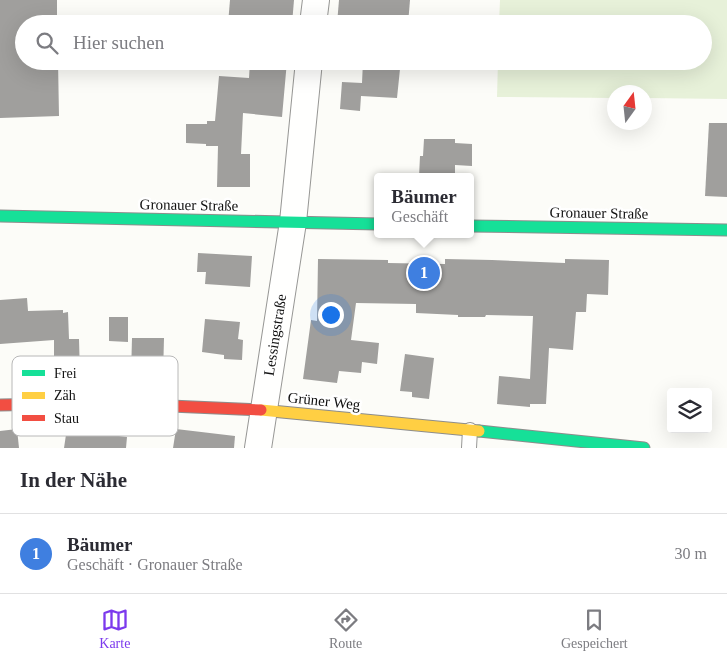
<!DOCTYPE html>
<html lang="de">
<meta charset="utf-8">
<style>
:root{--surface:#fff;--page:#f7f7f7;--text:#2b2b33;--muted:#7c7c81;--line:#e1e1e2;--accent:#7c3aed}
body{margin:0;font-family:"Times New Roman",serif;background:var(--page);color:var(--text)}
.controls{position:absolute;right:15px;bottom:15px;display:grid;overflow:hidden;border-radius:5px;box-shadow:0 5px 20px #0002}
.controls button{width:45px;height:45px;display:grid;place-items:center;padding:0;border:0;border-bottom:1px solid var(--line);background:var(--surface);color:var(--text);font:25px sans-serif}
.compass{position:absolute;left:607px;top:85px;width:45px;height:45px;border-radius:50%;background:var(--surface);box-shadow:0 5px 20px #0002;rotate:15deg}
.you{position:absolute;left:330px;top:314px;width:18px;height:18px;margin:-12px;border:4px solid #fff;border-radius:50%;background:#1a73e8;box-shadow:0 0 0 8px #1a73e833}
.badge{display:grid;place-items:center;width:32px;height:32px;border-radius:50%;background:var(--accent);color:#fff;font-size:16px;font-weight:700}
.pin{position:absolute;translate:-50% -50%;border:2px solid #fff;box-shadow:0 1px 5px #0006}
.popup{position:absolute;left:374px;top:173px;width:100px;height:65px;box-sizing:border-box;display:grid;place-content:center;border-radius:5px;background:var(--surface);filter:drop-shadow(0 1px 4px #0005);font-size:16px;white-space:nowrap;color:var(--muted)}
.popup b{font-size:19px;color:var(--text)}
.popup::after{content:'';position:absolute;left:50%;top:100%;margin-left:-10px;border:10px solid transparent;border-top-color:var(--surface)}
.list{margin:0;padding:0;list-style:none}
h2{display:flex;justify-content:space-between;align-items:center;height:65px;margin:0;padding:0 20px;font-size:21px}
h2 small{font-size:16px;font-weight:400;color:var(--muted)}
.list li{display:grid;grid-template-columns:32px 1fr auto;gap:15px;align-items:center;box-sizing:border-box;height:80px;padding:0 20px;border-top:1px solid var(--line)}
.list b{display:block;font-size:19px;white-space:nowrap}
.list p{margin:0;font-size:16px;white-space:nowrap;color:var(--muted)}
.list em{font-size:16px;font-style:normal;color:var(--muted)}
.icon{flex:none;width:28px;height:28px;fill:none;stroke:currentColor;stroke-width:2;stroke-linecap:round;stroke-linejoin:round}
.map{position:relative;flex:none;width:727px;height:448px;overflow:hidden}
.search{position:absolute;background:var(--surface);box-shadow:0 5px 20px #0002;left:15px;right:15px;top:15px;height:55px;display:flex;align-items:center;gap:12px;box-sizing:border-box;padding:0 18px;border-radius:28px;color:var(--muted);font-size:19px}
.sheet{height:145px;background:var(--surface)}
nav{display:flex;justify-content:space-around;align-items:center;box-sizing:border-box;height:70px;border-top:1px solid var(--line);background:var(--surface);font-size:14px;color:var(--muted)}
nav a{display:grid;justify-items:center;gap:2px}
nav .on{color:var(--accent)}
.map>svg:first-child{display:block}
.green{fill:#e7f1d9}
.building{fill:#a09f9d}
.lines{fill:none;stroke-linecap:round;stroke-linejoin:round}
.lane-casing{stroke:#979795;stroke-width:16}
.street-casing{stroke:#979795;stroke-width:28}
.fast-casing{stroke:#8d8d8c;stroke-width:13}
.slow-casing{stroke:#8d8d8c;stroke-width:13}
.jam-casing{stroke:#8d8d8c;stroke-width:13}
.lane{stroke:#fffffe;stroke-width:14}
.street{stroke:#fffffe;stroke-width:26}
.fast{stroke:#16e098;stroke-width:11}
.slow{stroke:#ffcf43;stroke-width:11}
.jam{stroke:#f24e42;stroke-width:11}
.labels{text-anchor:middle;stroke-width:5;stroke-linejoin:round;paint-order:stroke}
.street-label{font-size:15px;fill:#111;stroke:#fff}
.key{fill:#fff;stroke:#b8b8b8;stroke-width:1}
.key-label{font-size:14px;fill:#111}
</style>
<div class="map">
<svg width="727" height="448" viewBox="0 0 727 448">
<rect width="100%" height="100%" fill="#fcfcf8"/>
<!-- green -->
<polygon class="green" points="500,0 727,0 727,99 645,98 644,92 614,92 614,98 497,97 498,61 703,61 703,24 499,24"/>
<!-- building -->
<g class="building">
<polygon points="0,0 57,0 57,24 24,24 24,61 58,61 59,116 0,118"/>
<polygon points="230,0 294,0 292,24 228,24"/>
<polygon points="339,0 410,0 408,24 337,24"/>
<polygon points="250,61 287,61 282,117 243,113 241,154 250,154 250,187 217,187 218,146 206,146 206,144 186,143 186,124 207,124 207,121 215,121 219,76 249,78"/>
<polygon points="363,61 385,61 384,68 400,69 397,98 361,96 360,111 340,109 342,82 362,83"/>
<polygon points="709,123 727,123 727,197 705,196"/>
<polygon points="424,139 455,139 455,143 472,144 472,166 455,165 455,177 419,177 420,156 423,156"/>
<polygon points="198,253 252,256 250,287 205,284 206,272 197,272"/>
<polygon points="318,259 388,260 388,263 445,264 445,259 492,260 565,263 565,259 609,260 608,295 587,294 586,312 576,312 573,350 549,348 546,404 530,404 530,407 497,404 499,376 530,379 533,316 486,315 485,317 458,317 458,315 416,313 416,304 356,303 351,340 379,343 377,364 362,362 361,373 339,371 337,383 303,379 311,320 317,321"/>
<polygon points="27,298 28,311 63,310 63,313 68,312 69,339 64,339 79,339 80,375 54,376 54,340 0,344 0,300"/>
<polygon points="109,317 128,317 128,342 109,341"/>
<polygon points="205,319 240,322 238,339 243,340 242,360 224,359 224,355 202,352"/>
<polygon points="132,338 164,338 163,375 131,375"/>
<polygon points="405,354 434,358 429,399 412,397 412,392 400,391"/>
<polygon points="93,424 112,427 111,435 127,437 126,448 64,448 67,428 85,431"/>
<polygon points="17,429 19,448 0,448 0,431"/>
<polygon points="176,429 235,436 234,448 173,448"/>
</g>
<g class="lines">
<defs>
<polyline id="lane" points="469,448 470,430"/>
<g id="street">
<polyline points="313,24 316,0"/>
<polyline points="258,448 293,222 309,61"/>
</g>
<g id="fast">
<polyline points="0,216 378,224"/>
<polyline points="470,226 727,230"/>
<polyline points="479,431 644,448"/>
</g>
<polyline id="slow" points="261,410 479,431"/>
<polyline id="jam" points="0,405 102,403 261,410"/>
</defs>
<!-- lane casing -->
<use href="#lane" class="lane-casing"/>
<!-- street casing -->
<use href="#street" class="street-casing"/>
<!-- fast casing -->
<use href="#fast" class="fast-casing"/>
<!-- slow casing -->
<use href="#slow" class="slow-casing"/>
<!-- jam casing -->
<use href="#jam" class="jam-casing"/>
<!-- lane -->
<use href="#lane" class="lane"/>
<!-- street -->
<use href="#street" class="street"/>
<!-- fast -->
<use href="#fast" class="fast"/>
<!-- slow -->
<use href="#slow" class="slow"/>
<!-- jam -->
<use href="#jam" class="jam"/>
</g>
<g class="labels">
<!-- street labels -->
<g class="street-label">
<text transform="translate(189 205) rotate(1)" y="5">Gronauer Straße</text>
<text transform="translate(599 213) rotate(1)" y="5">Gronauer Straße</text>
<text transform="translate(275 335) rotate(-81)" y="5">Lessingstraße</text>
<text transform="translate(324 401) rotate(6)" y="5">Grüner Weg</text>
</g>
</g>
<!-- legend -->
<rect x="12" y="356" width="166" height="80" rx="8" class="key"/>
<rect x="22" y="370" width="23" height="6" fill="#16e098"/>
<rect x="22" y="392" width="23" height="7" fill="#ffcf43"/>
<rect x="22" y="415" width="23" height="6" fill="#f24e42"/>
<g class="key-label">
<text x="54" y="378">Frei</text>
<text x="54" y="400">Zäh</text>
<text x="54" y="423">Stau</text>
</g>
</svg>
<div class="controls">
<button><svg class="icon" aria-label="layers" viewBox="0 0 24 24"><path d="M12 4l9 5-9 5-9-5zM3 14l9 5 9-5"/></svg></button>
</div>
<svg class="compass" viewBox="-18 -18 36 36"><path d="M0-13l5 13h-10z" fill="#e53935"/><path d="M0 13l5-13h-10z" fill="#7c7c81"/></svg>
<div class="you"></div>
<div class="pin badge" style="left:424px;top:273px;background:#3f7fe0">1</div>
<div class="popup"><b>Bäumer</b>Geschäft</div>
<div class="search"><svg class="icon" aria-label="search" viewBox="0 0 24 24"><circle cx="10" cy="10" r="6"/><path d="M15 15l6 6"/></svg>Hier suchen</div>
</div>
<section class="sheet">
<h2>In der Nähe<small></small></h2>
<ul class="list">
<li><span class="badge" style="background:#3f7fe0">1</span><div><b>Bäumer</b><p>Geschäft · Gronauer Straße</p></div><em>30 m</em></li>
</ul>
</section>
<nav>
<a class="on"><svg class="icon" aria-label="map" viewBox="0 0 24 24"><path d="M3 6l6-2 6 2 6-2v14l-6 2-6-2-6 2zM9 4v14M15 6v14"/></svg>Karte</a>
<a><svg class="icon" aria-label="directions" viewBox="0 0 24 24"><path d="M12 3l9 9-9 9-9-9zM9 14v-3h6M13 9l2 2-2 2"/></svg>Route</a>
<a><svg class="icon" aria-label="saved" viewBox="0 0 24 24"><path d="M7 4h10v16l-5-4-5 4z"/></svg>Gespeichert</a>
</nav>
